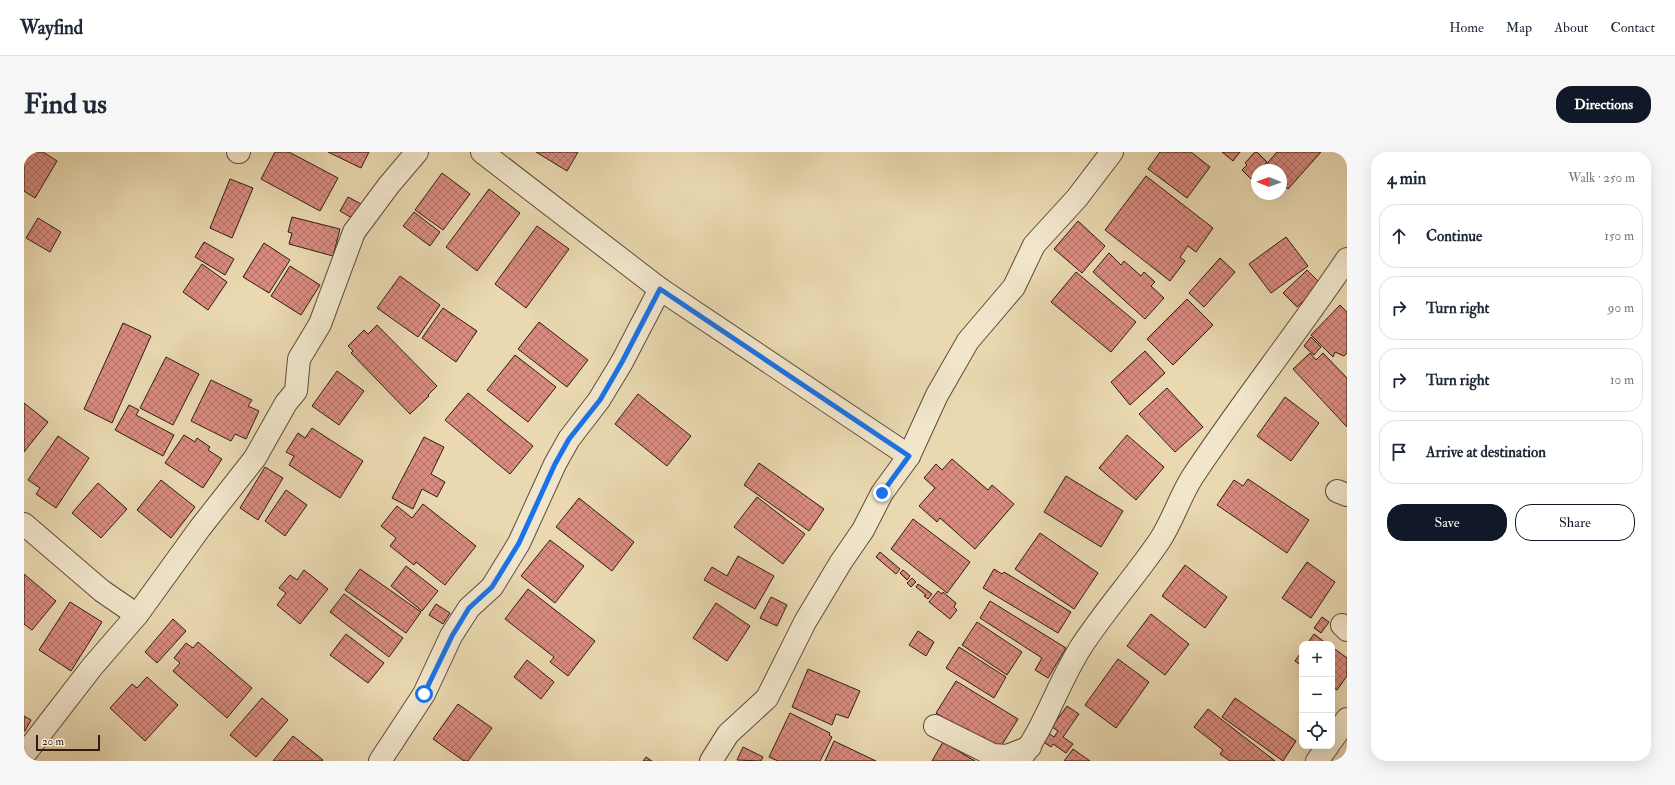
<!DOCTYPE html>
<meta charset="utf-8">
<style>
:root{--surface:#fff;--page:#f6f6f7;--text:#1f2937;--muted:#747a83;--line:#e0e1e3;--accent:#111827}
body{margin:0;font-family:"IM FELL Double Pica",serif;background:var(--page);color:var(--text)}
.controls{position:absolute;right:12px;bottom:12px;display:grid;overflow:hidden;border-radius:8px;box-shadow:0 4px 16px #0002}
.controls button{width:36px;height:36px;display:grid;place-items:center;padding:0;border:0;border-bottom:1px solid var(--line);background:var(--surface);color:var(--text);font:20px sans-serif}
.compass{position:absolute;left:1227px;top:12px;width:36px;height:36px;border-radius:50%;background:var(--surface);box-shadow:0 4px 16px #0002;rotate:271deg}
.scale{position:absolute;left:12px;bottom:10px;width:64px;box-sizing:border-box;padding-left:4px;border:2px solid #311c14;border-top:0;font-size:11px;line-height:14px;white-space:nowrap;color:#311c14;-webkit-text-stroke:3px #f1e6cc;paint-order:stroke}
.stop{position:absolute;width:12px;height:12px;margin:-9px;border:3px solid #1a73e8;border-radius:50%;background:#fff}
.stop.end{background:#1a73e8;border-color:#fff;box-shadow:0 1px 4px #0008}
.list{margin:0;padding:0;list-style:none}
h2{display:flex;justify-content:space-between;align-items:center;height:52px;margin:0;padding:0 16px;font-size:17px}
h2 small{font-size:13px;font-weight:400;color:var(--muted)}
.list li{display:grid;grid-template-columns:26px 1fr auto;gap:12px;align-items:center;box-sizing:border-box;height:64px;margin:0 8px 8px;padding:0 8px;border:1px solid var(--line);border-radius:16px}
.list b{display:block;font-size:15px;white-space:nowrap}
.list em{font-size:13px;font-style:normal;color:var(--muted)}
.actions{display:flex;gap:8px;padding:12px 16px}
.actions a{flex:1;padding:9px 0;border:1px solid var(--accent);border-radius:16px;text-align:center;font-size:14px;color:var(--accent)}
.actions .main{background:var(--accent);color:#fff}
.icon{flex:none;width:22px;height:22px;fill:none;stroke:currentColor;stroke-width:2;stroke-linecap:round;stroke-linejoin:round}
.map{position:relative;flex:none;width:1323px;height:609px;overflow:hidden;border-radius:16px}
header{display:flex;align-items:center;gap:24px;box-sizing:border-box;height:56px;padding:0 20px;background:var(--surface);border-bottom:1px solid var(--line)}
header strong{font-size:19px}
nav{display:flex;gap:22px;margin-inline-start:auto;font-size:14px}
.intro{display:flex;align-items:center;justify-content:space-between;box-sizing:border-box;height:96px;padding:0 24px}
h1{margin:0;font-size:28px}
.button{padding:10px 18px;border-radius:16px;background:var(--accent);color:#fff;font-size:14px;font-weight:700}
main{display:flex;gap:24px;padding:0 24px}
aside{flex:1;background:var(--surface);border-radius:16px;box-shadow:0 4px 16px #0002}
.map>svg:first-child{display:block}
.building{fill:url(#building-cross-hatch);stroke:#311c14}
.lines{fill:none;stroke-linecap:round;stroke-linejoin:round}
.minor-casing{stroke:#5f4b3b;stroke-width:24}
.minor{stroke:#f1e6cc;stroke-width:22}
.route{stroke:#1a73e8;stroke-width:5}
</style>
<header>
<strong>Wayfind</strong>
<nav><a>Home</a><a>Map</a><a>About</a><a>Contact</a></nav>
</header>
<div class="intro"><h1>Find us</h1><a class="button">Directions</a></div>
<main>
<div class="map">
<svg width="1323" height="609" viewBox="0 0 1323 609">
<defs>
<pattern id="building-cross-hatch" width="8" height="8" patternUnits="userSpaceOnUse"><rect width="8" height="8" fill="#d98b7f"/><path d="M0 0l8 8M0 8l8-8" fill="none" stroke="#b17167"/></pattern>
</defs>
<rect width="100%" height="100%" fill="#e9d8b0"/>
<filter id="stains"><feTurbulence type="fractalNoise" baseFrequency=".005" numOctaves="4"/><feColorMatrix values="0 0 0 0 .2 0 0 0 0 .09 0 0 0 0 .02 0 0 0 .5 -.17"/></filter>
<radialGradient id="worn" r=".72"><stop offset=".6" stop-color="#630" stop-opacity="0"/><stop offset="1" stop-color="#630" stop-opacity=".3"/></radialGradient>
<!-- building -->
<g class="building">
<polygon points="0,0 19,0 33,9 11,46 0,39"/>
<polygon points="251,0 265,0 314,26 296,59 237,27"/>
<polygon points="304,0 345,0 337,16"/>
<polygon points="512,0 554,0 543,19"/>
<polygon points="1136,0 1167,0 1186,15 1163,46 1124,17"/>
<polygon points="1198,0 1216,0 1209,9"/>
<polygon points="1231,0 1233,0 1243,10 1235,18 1233,18 1233,20 1227,27 1218,18 1223,13 1221,11"/>
<polygon points="1253,0 1297,0 1264,37 1257,31 1257,18 1243,18 1240,15"/>
<polygon points="418,21 446,42 419,78 391,58"/>
<polygon points="1122,24 1189,76 1172,100 1164,94 1156,105 1161,109 1146,129 1081,78"/>
<polygon points="206,27 229,36 208,86 186,76"/>
<polygon points="465,37 496,61 453,119 422,95"/>
<polygon points="324,45 341,54 333,69 316,59"/>
<polygon points="390,60 416,80 406,94 379,74"/>
<polygon points="268,65 316,77 309,104 265,92 268,81 264,80"/>
<polygon points="14,66 37,80 26,100 2,86"/>
<polygon points="1054,69 1081,94 1058,121 1030,97"/>
<polygon points="513,74 545,97 502,156 471,132"/>
<polygon points="1262,85 1284,114 1247,141 1225,112"/>
<polygon points="180,90 210,107 201,123 171,105"/>
<polygon points="240,91 266,108 245,141 219,125"/>
<polygon points="1085,101 1097,113 1100,109 1117,124 1120,120 1131,130 1127,134 1140,146 1121,167 1069,120"/>
<polygon points="1196,106 1211,120 1180,155 1165,141"/>
<polygon points="178,112 203,130 184,158 159,140"/>
<polygon points="266,114 296,133 277,163 247,144"/>
<polygon points="1283,118 1297,132 1273,155 1259,141"/>
<polygon points="1052,120 1112,170 1087,200 1027,150"/>
<polygon points="376,124 416,153 394,185 353,156"/>
<polygon points="1163,147 1189,173 1149,213 1123,187"/>
<polygon points="1316,153 1323,160 1323,201 1320,204 1311,200 1309,205 1287,183"/>
<polygon points="419,156 453,179 432,210 398,186"/>
<polygon points="515,170 564,208 543,235 494,197"/>
<polygon points="99,171 127,184 88,271 60,257"/>
<polygon points="353,173 413,234 404,243 405,244 386,262 327,201 329,199 324,194 340,178 344,182"/>
<polygon points="1287,185 1297,195 1290,203 1280,194"/>
<polygon points="1121,199 1141,221 1106,253 1087,230"/>
<polygon points="1286,201 1292,208 1299,201 1323,226 1323,275 1269,217"/>
<polygon points="491,203 532,235 504,270 463,238"/>
<polygon points="142,205 175,222 149,273 116,256"/>
<polygon points="313,219 340,239 315,273 288,254"/>
<polygon points="187,228 228,248 224,254 235,259 222,287 211,282 207,289 167,269"/>
<polygon points="1143,236 1179,275 1151,300 1115,262"/>
<polygon points="444,241 509,294 486,322 421,268"/>
<polygon points="614,242 667,284 643,314 591,272"/>
<polygon points="1261,245 1295,271 1267,309 1233,284"/>
<polygon points="0,251 24,270 0,300"/>
<polygon points="105,253 115,258 112,263 150,283 139,304 91,278"/>
<polygon points="288,276 339,309 316,346 265,313 270,304 262,300 274,281 281,286"/>
<polygon points="160,283 171,290 173,286 186,295 184,298 198,307 179,336 141,311"/>
<polygon points="1103,283 1140,315 1112,348 1075,316"/>
<polygon points="34,284 65,306 32,356 12,342 16,336 4,328"/>
<polygon points="400,285 420,295 407,322 421,330 413,345 398,337 389,357 368,346"/>
<polygon points="928,307 964,338 968,333 990,352 951,397 916,366 913,370 895,354 911,336 900,326 912,312 918,318"/>
<polygon points="735,311 800,357 785,379 720,333"/>
<polygon points="241,315 259,326 234,368 216,356"/>
<polygon points="1042,324 1099,359 1077,395 1020,360"/>
<polygon points="1224,327 1285,368 1263,401 1193,353 1210,328 1219,334"/>
<polygon points="137,328 171,355 147,386 113,358"/>
<polygon points="74,331 103,357 77,386 48,361"/>
<polygon points="262,338 283,353 261,384 241,369"/>
<polygon points="733,345 781,382 759,412 710,375"/>
<polygon points="555,346 610,390 588,419 532,375"/>
<polygon points="399,352 452,394 421,433 392,410 390,413 366,394 372,386 357,374 373,354 388,366"/>
<polygon points="889,367 946,410 923,441 867,397"/>
<polygon points="1016,381 1074,421 1050,457 991,417"/>
<polygon points="526,388 560,414 531,451 497,424"/>
<polygon points="856,400 876,417 872,422 852,405"/>
<polygon points="714,404 750,424 731,457 680,428 688,415 703,424"/>
<polygon points="1283,410 1311,430 1287,466 1258,446"/>
<polygon points="1161,413 1203,445 1181,476 1138,444"/>
<polygon points="382,414 414,439 398,459 367,434"/>
<polygon points="336,417 397,460 382,481 321,438"/>
<polygon points="970,417 978,422 980,420 1047,460 1034,481 959,436"/>
<polygon points="280,418 304,437 276,472 253,453 262,441 255,436 266,423 273,428"/>
<polygon points="879,418 886,424 883,428 876,421"/>
<polygon points="0,422 32,449 8,478 0,472"/>
<polygon points="888,426 892,430 887,435 883,431"/>
<polygon points="894,432 908,442 904,447 900,444 902,443 892,435"/>
<polygon points="504,437 571,489 544,524 526,510 530,505 481,467"/>
<polygon points="914,439 918,442 919,440 932,451 930,455 933,458 926,467 905,450"/>
<polygon points="320,442 379,486 365,505 306,460"/>
<polygon points="747,445 763,453 753,474 736,466"/>
<polygon points="966,449 1042,496 1024,526 1011,518 1018,506 956,466"/>
<polygon points="46,450 78,470 47,519 15,498"/>
<polygon points="692,451 726,474 703,509 669,486"/>
<polygon points="412,452 426,461 419,472 405,463"/>
<polygon points="1127,462 1165,492 1141,523 1103,494"/>
<polygon points="1298,465 1305,470 1297,481 1290,476"/>
<polygon points="149,467 162,479 133,511 121,500"/>
<polygon points="953,470 998,500 983,523 938,493"/>
<polygon points="894,479 910,490 902,504 885,493"/>
<polygon points="322,482 360,511 344,531 306,503"/>
<polygon points="1290,482 1303,492 1283,492"/>
<polygon points="174,490 228,536 203,566 149,519 156,511 150,506 162,491 169,496"/>
<polygon points="935,495 982,525 970,546 922,516"/>
<polygon points="1308,495 1323,506 1323,524 1313,538 1308,535"/>
<polygon points="1278,499 1278,514 1271,509"/>
<polygon points="1094,507 1125,530 1092,576 1061,553"/>
<polygon points="503,508 530,530 517,547 490,525"/>
<polygon points="784,517 836,539 824,566 812,562 808,573 768,555"/>
<polygon points="123,525 154,553 121,589 86,556 108,532 113,536"/>
<polygon points="932,529 994,567 974,599 912,561"/>
<polygon points="238,546 264,568 232,605 206,583"/>
<polygon points="1211,546 1272,589 1259,609 1198,565"/>
<polygon points="434,552 468,576 444,609 440,609 409,587"/>
<polygon points="1043,554 1055,562 1039,585 1049,592 1042,601 1029,592 1027,595 1018,589 1024,581 1030,585 1034,579 1028,575"/>
<polygon points="1184,557 1251,609 1206,609 1196,602 1199,598 1170,575"/>
<polygon points="766,561 806,581 805,583 808,585 796,609 754,609 745,605"/>
<polygon points="0,564 7,568 1,579 0,579"/>
<polygon points="269,584 299,608 298,609 249,609"/>
<polygon points="810,589 852,609 801,609"/>
<polygon points="919,590 951,609 908,609"/>
<polygon points="719,595 739,605 737,609 713,608"/>
<polygon points="1049,597 1066,609 1040,609"/>
<polygon points="622,605 628,609 619,609"/>
</g>
<g class="lines">
<defs>
<g id="minor">
<polyline points="214,0 215,0"/>
<polyline points="458,0 636,137 885,304"/>
<polyline points="1313,339 1323,343"/>
<polyline points="0,372 78,439 113,463"/>
<polyline points="1318,473 1323,478"/>
<polyline points="911,574 969,603 983,604 1006,595"/>
<polyline points="1308,588 1323,567"/>
<polyline points="0,603 68,515 113,463 176,376 231,306 262,251 272,239 275,207 296,172 330,80 365,33 393,0"/>
<polyline points="356,609 400,542 427,484 445,456 468,435 495,391 531,312 545,287 575,248 598,210 636,137"/>
<polyline points="687,609 704,582 743,546 781,470 817,410 839,378 858,341 885,304 913,243 944,189 990,135 1010,93 1053,46 1088,0"/>
<path d="M995,609C1021,575 1034,531 1057,495C1081,458 1111,425 1136,388C1149,368 1156,344 1169,324C1218,250 1273,181 1323,107"/>
<polyline points="1293,609 1304,594"/>
</g>
</defs>
<!-- minor casing -->
<use href="#minor" class="minor-casing"/>
<!-- minor -->
<use href="#minor" class="minor"/>
</g>
<g class="lines">
<!-- route -->
<polyline class="route" points="400,542 428,484 445,456 468,435 495,391 531,312 545,287 576,248 598,210 636,137 885,304 858,341"/>
</g>
<rect width="100%" height="100%" filter="url(#stains)"/>
<rect width="100%" height="100%" fill="url(#worn)"/>
</svg>
<div class="controls">
<button>+</button>
<button>−</button>
<button><svg class="icon" aria-label="locate" viewBox="0 0 24 24"><circle cx="12" cy="12" r="6"/><path d="M12 2v4M12 18v4M2 12h4M18 12h4"/></svg></button>
</div>
<svg class="compass" viewBox="-18 -18 36 36"><path d="M0-13l5 13h-10z" fill="#e53935"/><path d="M0 13l5-13h-10z" fill="#747a83"/></svg>
<div class="scale">20 m</div>
<div class="stop" style="left:400px;top:542px"></div>
<div class="stop end" style="left:858px;top:341px"></div>
</div>
<aside>
<h2>4 min<small>Walk · 250 m</small></h2>
<ul class="list">
<li><svg class="icon" aria-label="ahead" viewBox="0 0 24 24"><path d="M12 20V5M6 11l6-6 6 6"/></svg><div><b>Continue</b></div><em>150 m</em></li>
<li><svg class="icon" aria-label="right" viewBox="0 0 24 24"><path d="M7 20v-9h11M14 6l5 5-5 5"/></svg><div><b>Turn right</b></div><em>90 m</em></li>
<li><svg class="icon" aria-label="right" viewBox="0 0 24 24"><path d="M7 20v-9h11M14 6l5 5-5 5"/></svg><div><b>Turn right</b></div><em>10 m</em></li>
<li><svg class="icon" aria-label="arrive" viewBox="0 0 24 24"><path d="M6 21V4h12l-3 4 3 4H6"/></svg><div><b>Arrive at destination</b></div></li>
</ul>
<div class="actions"><a class="main">Save</a><a>Share</a></div>
</aside>
</main>
